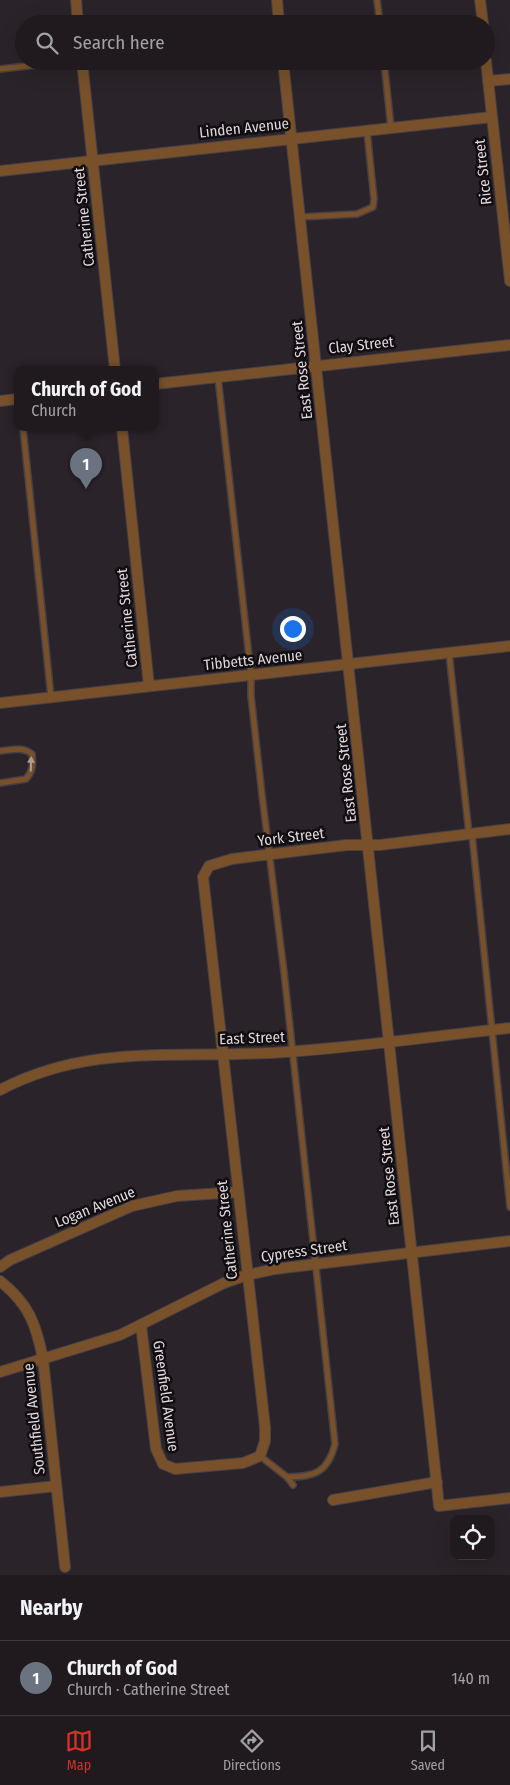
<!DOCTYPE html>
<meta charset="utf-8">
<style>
:root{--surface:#201a1f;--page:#282328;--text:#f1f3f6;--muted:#a2a1a4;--line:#3d383d;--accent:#d93025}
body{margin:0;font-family:"Fira Sans Condensed",sans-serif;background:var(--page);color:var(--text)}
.controls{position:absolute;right:15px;bottom:15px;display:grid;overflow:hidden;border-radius:10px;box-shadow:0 5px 20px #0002}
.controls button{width:45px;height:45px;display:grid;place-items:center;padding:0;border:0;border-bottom:1px solid var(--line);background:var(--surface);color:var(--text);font:25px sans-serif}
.you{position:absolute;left:292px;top:628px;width:18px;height:18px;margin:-12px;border:4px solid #fff;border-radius:50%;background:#1a73e8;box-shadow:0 0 0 8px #1a73e833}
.badge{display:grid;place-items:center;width:32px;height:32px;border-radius:50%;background:var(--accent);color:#fff;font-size:16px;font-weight:700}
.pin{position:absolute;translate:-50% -41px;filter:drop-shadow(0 1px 2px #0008)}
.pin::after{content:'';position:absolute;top:26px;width:18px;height:15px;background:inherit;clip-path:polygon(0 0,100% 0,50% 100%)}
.popup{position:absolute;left:14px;top:366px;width:145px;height:65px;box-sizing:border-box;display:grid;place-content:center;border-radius:10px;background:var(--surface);filter:drop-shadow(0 1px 4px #0005);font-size:16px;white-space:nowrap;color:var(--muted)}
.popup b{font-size:19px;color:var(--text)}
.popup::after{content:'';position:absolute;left:50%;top:100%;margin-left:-10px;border:10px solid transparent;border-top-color:var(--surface)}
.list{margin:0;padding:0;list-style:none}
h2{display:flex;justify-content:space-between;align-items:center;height:65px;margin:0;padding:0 20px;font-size:21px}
h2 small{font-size:16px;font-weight:400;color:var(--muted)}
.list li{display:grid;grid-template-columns:32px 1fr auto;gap:15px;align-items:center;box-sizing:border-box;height:75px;padding:0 20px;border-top:1px solid var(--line)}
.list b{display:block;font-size:19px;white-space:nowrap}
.list p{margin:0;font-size:16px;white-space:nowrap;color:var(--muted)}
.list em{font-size:16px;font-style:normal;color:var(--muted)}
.icon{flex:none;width:28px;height:28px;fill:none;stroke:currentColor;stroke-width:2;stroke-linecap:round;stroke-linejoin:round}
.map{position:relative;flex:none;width:510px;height:1575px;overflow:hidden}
.search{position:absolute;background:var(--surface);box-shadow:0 5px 20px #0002;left:15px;right:15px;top:15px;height:55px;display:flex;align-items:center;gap:12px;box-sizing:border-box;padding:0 18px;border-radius:28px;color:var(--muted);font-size:19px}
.sheet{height:140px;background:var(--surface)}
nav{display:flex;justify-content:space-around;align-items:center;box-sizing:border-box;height:70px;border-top:1px solid var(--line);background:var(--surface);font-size:14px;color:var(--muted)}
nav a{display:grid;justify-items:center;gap:2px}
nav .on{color:var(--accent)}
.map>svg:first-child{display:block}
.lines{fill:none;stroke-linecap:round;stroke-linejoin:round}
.lane-casing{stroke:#474046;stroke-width:8}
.street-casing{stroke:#474046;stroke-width:12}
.lane{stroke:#78512b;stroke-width:5}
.street{stroke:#78512b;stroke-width:10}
.oneway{fill:#b19c8d}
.labels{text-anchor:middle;stroke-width:5;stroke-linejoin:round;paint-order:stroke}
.street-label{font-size:15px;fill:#dfdade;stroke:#110d10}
</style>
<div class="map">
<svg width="510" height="1575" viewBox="0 0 510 1575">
<rect width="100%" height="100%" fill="#2a2329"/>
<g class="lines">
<defs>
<g id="lane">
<polyline points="377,0 380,24"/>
<polyline points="384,61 391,128"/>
<polyline points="0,69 72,61"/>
<polyline points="300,217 357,214 373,207 374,199 367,131"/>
<path d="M218,377L251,675V696L262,795L284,972L335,1444C328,1472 315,1477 287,1477"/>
<polyline points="23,428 51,697"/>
<polyline points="449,653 469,834"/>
<path d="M0,751C12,750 22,746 32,754C33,765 33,771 26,779L0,783"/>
<polyline points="472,834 510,1207"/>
<polyline points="260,1456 287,1477 293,1485"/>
</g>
<g id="street">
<polyline points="76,0 78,24"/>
<polyline points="277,0 279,24"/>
<polyline points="480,0 483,24"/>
<polyline points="82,61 115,370"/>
<polyline points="283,61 439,1506 510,1498"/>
<polyline points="486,61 510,281"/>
<polyline points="488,81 510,79"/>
<polyline points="0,171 492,117"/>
<polyline points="155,384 510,345"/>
<polyline points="0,401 17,399"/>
<polyline points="122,428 149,686"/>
<polyline points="0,703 510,646"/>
<path d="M0,1090C93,1041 184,1060 285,1052C360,1047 435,1036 510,1028"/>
<polyline points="0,1267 10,1260 132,1206 177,1196 238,1192"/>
<path d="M0,1281C29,1304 36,1324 43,1359L65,1567"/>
<polyline points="141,1325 156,1449 163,1464 175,1469 243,1463 260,1456 265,1441 265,1427 203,877 209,866 232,859 347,845 380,845 510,829"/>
<polyline points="0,1372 120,1335 224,1283 247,1275 275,1269 510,1241"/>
<polyline points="0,1492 56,1486"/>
<polyline points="333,1500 437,1482"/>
</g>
</defs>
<!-- lane casing -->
<use href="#lane" class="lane-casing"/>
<!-- street casing -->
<use href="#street" class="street-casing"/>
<!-- lane -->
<use href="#lane" class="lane"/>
<!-- street -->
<use href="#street" class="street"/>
</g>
<!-- one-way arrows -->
<defs><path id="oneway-solid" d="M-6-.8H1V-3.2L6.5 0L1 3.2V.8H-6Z" transform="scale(1.25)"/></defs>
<use class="oneway" href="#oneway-solid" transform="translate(31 764) rotate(-88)"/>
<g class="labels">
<!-- street labels -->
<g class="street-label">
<text transform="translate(244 128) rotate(-6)" y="5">Linden Avenue</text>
<text transform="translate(483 172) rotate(-96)" y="5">Rice Street</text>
<text transform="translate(84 217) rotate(-96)" y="5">Catherine Street</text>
<text transform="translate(361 345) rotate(-6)" y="5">Clay Street</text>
<text transform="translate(302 370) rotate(-96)" y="5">East Rose Street</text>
<text transform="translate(127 618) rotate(-96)" y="5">Catherine Street</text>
<text transform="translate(253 660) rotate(-6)" y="5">Tibbetts Avenue</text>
<text transform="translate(346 773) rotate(-96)" y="5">East Rose Street</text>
<text transform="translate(291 837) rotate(-7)" y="5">York Street</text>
<text transform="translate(252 1038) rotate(-2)" y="5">East Street</text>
<text transform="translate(389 1176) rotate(-96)" y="5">East Rose Street</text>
<text transform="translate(95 1207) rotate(-22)" y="5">Logan Avenue</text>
<text transform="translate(227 1230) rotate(-96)" y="5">Catherine Street</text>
<text transform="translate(304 1251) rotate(-8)" y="5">Cypress Street</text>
<text transform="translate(166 1396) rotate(82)" y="5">Greenfield Avenue</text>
<text transform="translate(34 1419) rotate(-96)" y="5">Southfield Avenue</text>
</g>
</g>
</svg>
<div class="controls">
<button><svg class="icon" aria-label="locate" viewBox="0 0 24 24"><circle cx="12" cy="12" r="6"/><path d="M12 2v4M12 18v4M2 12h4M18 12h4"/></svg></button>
</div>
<div class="you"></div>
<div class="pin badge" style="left:86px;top:489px;background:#6b7280">1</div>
<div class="popup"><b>Church of God</b>Church</div>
<div class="search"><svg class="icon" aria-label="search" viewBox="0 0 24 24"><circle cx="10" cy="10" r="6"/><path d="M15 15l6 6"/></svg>Search here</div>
</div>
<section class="sheet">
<h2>Nearby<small></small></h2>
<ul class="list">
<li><span class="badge" style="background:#6b7280">1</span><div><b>Church of God</b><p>Church · Catherine Street</p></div><em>140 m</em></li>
</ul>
</section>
<nav>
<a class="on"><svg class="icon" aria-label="map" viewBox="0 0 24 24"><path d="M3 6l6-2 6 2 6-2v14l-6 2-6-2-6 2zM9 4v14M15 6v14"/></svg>Map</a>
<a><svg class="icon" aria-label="directions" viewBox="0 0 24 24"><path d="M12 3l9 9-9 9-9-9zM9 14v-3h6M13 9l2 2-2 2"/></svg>Directions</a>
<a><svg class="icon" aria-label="saved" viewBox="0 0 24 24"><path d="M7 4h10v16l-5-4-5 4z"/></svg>Saved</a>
</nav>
